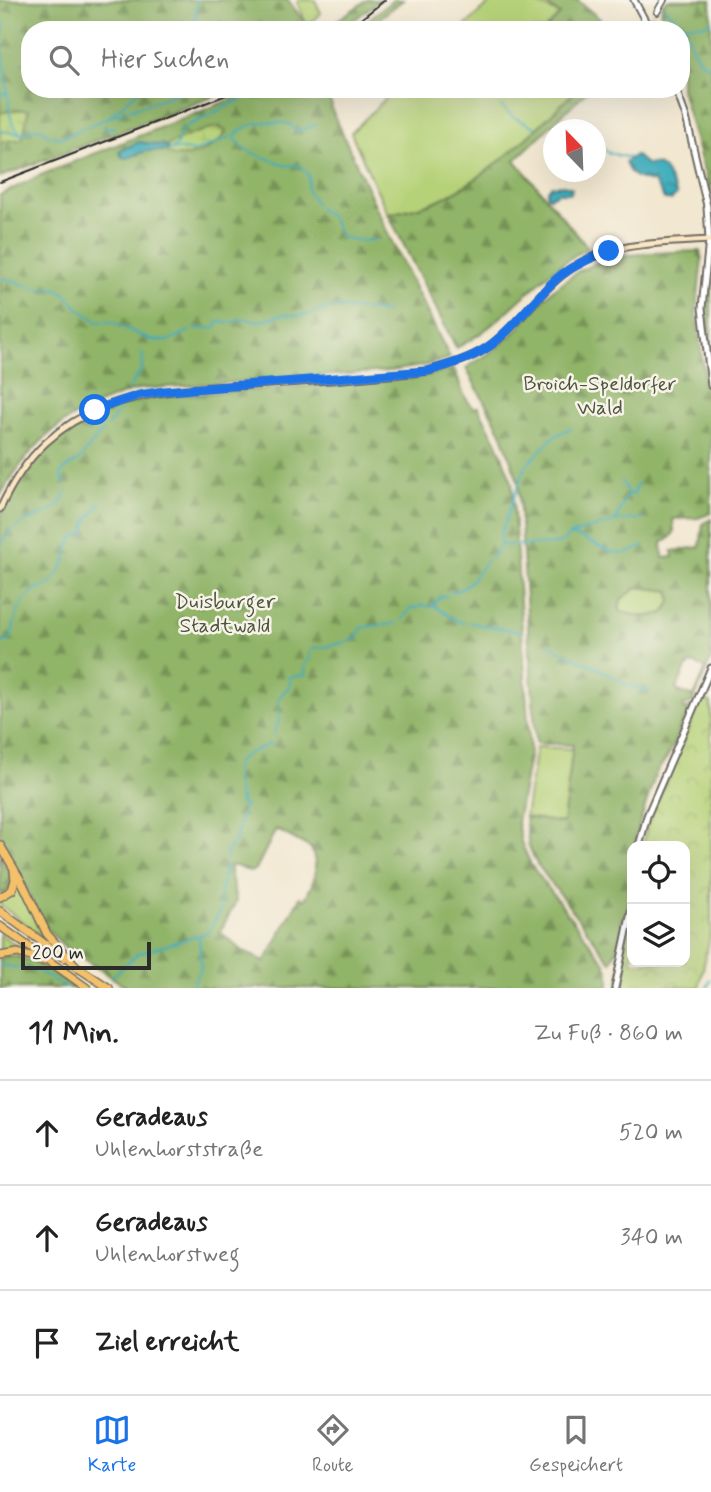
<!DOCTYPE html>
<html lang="de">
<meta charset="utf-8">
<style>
:root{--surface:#fff;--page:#f6f6f6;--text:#222;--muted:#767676;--line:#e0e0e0;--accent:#1a73e8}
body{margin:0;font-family:Mynerve,sans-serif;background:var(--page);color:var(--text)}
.controls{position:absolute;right:21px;bottom:21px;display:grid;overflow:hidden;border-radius:14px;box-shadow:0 7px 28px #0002}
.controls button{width:63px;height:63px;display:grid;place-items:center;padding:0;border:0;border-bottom:2px solid var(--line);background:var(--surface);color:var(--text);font:35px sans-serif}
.compass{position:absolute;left:543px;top:119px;width:63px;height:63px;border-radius:50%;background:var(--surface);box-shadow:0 7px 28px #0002;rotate:337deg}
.scale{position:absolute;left:21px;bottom:18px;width:130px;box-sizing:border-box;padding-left:7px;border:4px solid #2b2b2b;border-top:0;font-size:19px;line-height:24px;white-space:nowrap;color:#2b2b2b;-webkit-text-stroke:5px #f7f3e8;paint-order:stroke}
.stop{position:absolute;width:21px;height:21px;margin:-16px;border:5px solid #1a73e8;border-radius:50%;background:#fff}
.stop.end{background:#1a73e8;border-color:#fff;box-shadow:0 2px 7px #0008}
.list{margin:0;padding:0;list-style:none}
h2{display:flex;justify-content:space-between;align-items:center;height:91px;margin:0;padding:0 28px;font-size:30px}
h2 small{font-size:23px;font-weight:400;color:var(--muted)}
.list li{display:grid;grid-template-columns:46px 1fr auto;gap:21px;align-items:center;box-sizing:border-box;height:105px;padding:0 28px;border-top:2px solid var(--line)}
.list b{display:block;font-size:26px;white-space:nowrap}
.list p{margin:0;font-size:23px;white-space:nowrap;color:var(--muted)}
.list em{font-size:23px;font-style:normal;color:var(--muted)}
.icon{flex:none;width:38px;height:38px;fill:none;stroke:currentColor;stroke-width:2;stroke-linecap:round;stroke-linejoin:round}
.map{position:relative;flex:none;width:711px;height:988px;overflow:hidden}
.search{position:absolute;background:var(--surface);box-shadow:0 7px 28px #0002;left:21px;right:21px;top:21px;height:77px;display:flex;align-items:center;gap:18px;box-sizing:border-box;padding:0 24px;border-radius:28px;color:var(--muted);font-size:26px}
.sheet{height:406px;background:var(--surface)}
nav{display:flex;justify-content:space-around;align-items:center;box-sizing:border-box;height:98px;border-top:2px solid var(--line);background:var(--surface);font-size:19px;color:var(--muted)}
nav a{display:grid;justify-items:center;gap:4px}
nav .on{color:var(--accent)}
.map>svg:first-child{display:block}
.grass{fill:#b6d278;stroke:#707e52;stroke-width:2}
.forest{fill:url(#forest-firs);stroke:#5e704a;stroke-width:2;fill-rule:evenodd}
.wetland{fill:url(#wetland-marsh);stroke:#707e52;stroke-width:2}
.park{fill:url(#park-crowns);stroke:#707e52;stroke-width:2}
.water{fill:url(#water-ripples);stroke:#336a72;stroke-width:2}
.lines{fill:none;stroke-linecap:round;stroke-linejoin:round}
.stream{stroke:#3baaba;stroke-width:2}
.minor-casing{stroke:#716d65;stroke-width:8}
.tertiary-casing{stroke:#716d65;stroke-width:9}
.secondary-casing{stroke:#716d65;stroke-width:9}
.motorway-casing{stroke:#716d65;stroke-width:10}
.minor{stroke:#fff;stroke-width:4.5}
.tertiary{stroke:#fff;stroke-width:5}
.secondary{stroke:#fbe6c3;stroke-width:5}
.motorway{stroke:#f4c16a;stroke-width:7}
.rail{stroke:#2b2b2b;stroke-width:2}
.route{stroke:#1a73e8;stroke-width:9}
.labels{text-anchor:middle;stroke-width:5;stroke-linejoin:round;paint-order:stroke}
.park-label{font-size:21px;fill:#4e553e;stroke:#f7f3e8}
</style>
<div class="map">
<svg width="711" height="988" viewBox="0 0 711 988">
<defs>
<pattern id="forest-firs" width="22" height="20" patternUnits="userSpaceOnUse" patternTransform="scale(1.75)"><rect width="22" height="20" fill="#90b468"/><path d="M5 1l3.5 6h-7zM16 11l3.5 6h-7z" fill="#769356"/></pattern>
<pattern id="wetland-marsh" width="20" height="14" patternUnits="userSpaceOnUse" patternTransform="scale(1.75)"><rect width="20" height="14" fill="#b6d278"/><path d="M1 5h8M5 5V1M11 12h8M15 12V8" fill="none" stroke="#9db468"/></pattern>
<pattern id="park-crowns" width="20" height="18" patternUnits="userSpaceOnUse" patternTransform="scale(1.75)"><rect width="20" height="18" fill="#b6d278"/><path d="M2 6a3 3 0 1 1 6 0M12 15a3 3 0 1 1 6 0" fill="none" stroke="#9db468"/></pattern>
<pattern id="water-ripples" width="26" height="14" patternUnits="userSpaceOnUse" patternTransform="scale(1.75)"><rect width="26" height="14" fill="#3baaba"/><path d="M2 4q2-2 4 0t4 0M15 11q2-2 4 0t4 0" fill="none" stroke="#328b97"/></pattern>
</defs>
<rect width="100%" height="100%" fill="#f7f3e8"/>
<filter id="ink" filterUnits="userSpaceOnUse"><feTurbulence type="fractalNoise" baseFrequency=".0143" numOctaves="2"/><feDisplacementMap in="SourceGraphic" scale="14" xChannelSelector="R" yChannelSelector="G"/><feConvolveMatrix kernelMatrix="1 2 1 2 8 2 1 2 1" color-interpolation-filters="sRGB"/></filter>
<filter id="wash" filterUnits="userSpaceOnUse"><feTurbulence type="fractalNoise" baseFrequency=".00686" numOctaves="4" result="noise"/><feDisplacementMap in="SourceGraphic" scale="28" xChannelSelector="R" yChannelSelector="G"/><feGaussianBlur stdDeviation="1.57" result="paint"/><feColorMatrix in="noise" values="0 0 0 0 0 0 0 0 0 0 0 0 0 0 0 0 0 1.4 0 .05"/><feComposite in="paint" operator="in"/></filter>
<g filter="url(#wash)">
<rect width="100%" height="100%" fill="#f2e7d0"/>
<!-- grass -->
<g class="grass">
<polygon points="300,0 315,0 321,13 307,26 297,2"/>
<path d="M493,0C524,0 535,0 560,15L545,30H461Z"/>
<path d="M395,89H577C536,130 485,182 431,203C418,208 402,211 388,214L351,133Z"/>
<path d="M639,587L670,591L671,602L664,613C649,618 633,618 619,610L621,599Z"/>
<polygon points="536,747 573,749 563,824 525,817"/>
<polygon points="17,880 38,926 47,940 0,905 0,899"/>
<polygon points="0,933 20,949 20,950 0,953"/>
</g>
<!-- forest -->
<g class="forest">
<polygon points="0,0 288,0 302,19 307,30 30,30 30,89 233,89 0,177"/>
<polygon points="367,0 380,0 341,30 323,30"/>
<polygon points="393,0 403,0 364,30 355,30"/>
<polygon points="535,0 577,0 601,20 585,30 545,30 560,15 545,3"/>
<polygon points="667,0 711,0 711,196 681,89 681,30 654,30 648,18 653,15 657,19 661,16 662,5"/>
<path d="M257,89H325L332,106L331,108L388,234L450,358L427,365L390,371L139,389C71,410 36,434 0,496V195L41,175Z"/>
<path d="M577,89H589L515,160L588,248C537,273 507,323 456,348L388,214C402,211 418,208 431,203C485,182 536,130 577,89Z"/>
<path d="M700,251L702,260L696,313L705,379L703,382L704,385L707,386L711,414V513L698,518L673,519L674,533L668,540L662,542L663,558L673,557L672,551L700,547L703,524L711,519V659L693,702L683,706L684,710L690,708L668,756L656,773L637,831L635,846H632C632,884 628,928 611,962L537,864L529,847L525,817L563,823L573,745L536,743L518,481L501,432L466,368L491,352L512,335L550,292L580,270L612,257L650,253ZM638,587L670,591L671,602L664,613L645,617L621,612L619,610L621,599ZM692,663L706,668L694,697L676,690L686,668Z"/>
<polygon points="711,251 711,366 704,307"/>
<path d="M454,369C460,382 462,398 474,408L478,407L497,443L512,482L530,752L517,822L521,842L531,865L605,963L609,972V988H128L65,947L45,927L0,838V517C34,443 85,406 165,396L391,380L429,375ZM276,829L311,848C319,867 315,883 304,900L300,897L265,962L243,951L220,932L236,901L229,866H236L251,872L256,869Z"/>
<polygon points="0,854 12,879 10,888 0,894"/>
<path d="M10,955C36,959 54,974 75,988H0V958Z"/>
</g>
<!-- wetland -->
<g class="wetland">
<polygon points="16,110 29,110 22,139 0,142 0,113"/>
<path d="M218,127L226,131C219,146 193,159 176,156C172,156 169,153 165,151L169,150L166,146C182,138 199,130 218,127Z"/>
</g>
<!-- park -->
<polygon class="park" points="705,699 711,703 711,932 699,987 618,988 623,954 632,920 632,962 685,962 685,846 642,846 648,823 700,702"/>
<!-- water -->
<g class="water">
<polygon points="139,142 166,146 169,150 146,151 127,158 122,157 119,151"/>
<path d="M635,155L646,164L657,165L664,169L677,195L671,200H665L654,182C640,180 629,177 625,162Z"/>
<polygon points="564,185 572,188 571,193 558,193 550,197 547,195 547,191 551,186"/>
</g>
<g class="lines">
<!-- stream -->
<g class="stream">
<path d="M664,8C670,13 677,17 681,23C695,41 686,53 711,68"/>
<polyline points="0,17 4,24 2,42 10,114 12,123 21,134"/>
<polyline points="685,24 702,25 711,22"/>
<polyline points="190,30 195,19 197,0"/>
<polyline points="479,89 493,99"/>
<polyline points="0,96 6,93"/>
<polyline points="501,106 513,117 535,127"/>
<polyline points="110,116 141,89"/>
<path d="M316,125L296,131L290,124C270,120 248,120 234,137C248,158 266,155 286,166C298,163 302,166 309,176L307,190L316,204"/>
<polyline points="103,127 107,129 112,127 114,129"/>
<polyline points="0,131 22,134 34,128 43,129 47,135 61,138 109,117 189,89"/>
<polyline points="596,143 609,153 630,158"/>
<polyline points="169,150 176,146 182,130 187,126 262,89"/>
<polyline points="171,150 181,149 193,152 230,137"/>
<polyline points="318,208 331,217 341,237 363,241 375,240"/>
<polyline points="1,279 9,279 25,285"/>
<polyline points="29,286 39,289 55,288 66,294 78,308 98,322 112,322 151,340 168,341 189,331"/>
<path d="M312,313C336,303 361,311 386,312"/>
<polyline points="194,329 215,328 218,322 231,323 241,319 262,321 283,314 301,316 309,314"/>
<path d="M128,390C134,378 147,369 142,354"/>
<polyline points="108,426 120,410"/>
<path d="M64,484L61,474C66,466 73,465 80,459C88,451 93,439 103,431"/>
<polyline points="628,493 634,495 637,483"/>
<polyline points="615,521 628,493 621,481"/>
<path d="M571,534C597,527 615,519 643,519"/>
<path d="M1,545C14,513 62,520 66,491"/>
<path d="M501,545C510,545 556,545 561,543C564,541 567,538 569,535C597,538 612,566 643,546"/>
<polyline points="490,559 501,545 500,536 525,467 553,437 571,428"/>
<path d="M451,592C467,591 477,573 486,561"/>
<path d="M433,605C445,612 451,620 464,623"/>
<polyline points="402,620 411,608 418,608 422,605 431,607 441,596 447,596"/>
<polyline points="471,623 523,632"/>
<path d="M0,644L11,639C15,620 17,601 36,589C40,587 47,586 52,583C56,576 61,570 64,563C71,551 65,537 85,533L86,523L101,502"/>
<path d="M548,644C563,653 578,659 594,666C617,677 623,688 651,691"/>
<path d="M274,734C275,728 279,723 279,717C280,700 272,702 290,686L289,677L306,675L304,665L310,658L309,653L313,648C327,647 346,643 359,637L360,629C371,623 385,627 396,623"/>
<path d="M226,858L230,845L235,842L244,805L239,803L242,798H238C239,785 235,778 235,769C236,754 260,750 271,743"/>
<polyline points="0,965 38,971 66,988"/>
<polyline points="113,976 137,954 209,932 221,909 219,897 226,865"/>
<polyline points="191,988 201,968 199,936"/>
<polyline points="707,988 711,979"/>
</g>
</g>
</g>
<g filter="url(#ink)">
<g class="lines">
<defs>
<polyline id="minor" points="657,12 664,0"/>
<g id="tertiary">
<polyline points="634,0 650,30"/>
<polyline points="676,89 686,117 707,206 709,240 702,308 711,386"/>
<polyline points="639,846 647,816 711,668"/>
<polyline points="615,988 632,907"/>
</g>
<path id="secondary" d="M0,509C54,390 154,390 268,384C322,381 375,377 428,371C449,365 471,359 488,347C521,324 541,287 575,266C615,241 666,243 711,240"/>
<g id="motorway">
<polyline points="0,845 23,884 47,934 78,968"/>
<polyline points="0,897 12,890 15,880 14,871"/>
<polyline points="0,911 64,958"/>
<polyline points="0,926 87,988"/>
<polyline points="0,956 18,953 43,961"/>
<polyline points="74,965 109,988"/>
</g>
</defs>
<!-- minor casing -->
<use href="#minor" class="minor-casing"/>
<!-- tertiary casing -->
<use href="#tertiary" class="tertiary-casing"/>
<!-- secondary casing -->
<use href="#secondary" class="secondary-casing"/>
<!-- motorway casing -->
<use href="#motorway" class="motorway-casing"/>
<!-- minor -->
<use href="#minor" class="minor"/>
<!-- tertiary -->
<use href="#tertiary" class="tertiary"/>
<!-- secondary -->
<use href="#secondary" class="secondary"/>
<!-- motorway -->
<use href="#motorway" class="motorway"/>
<!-- rail -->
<g class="rail">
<polyline points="347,30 385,0"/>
<polyline points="0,182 242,89"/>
</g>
</g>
</g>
<g class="lines" filter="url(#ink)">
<!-- route -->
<path class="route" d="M95,410L139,395L165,391L428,371C449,365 470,359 488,347C516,327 534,297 561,275C576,264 592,257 609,251"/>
</g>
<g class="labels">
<!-- park labels -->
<g class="park-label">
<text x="600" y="390">Broich-Speldorfer<tspan x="600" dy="24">Wald</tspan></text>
<text x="225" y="608">Duisburger<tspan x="225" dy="24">Stadtwald</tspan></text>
</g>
</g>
</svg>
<div class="controls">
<button><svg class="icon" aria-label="locate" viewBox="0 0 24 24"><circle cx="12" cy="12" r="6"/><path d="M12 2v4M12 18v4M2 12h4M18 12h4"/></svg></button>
<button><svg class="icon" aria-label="layers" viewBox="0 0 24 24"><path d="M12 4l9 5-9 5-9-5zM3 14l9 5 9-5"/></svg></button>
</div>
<svg class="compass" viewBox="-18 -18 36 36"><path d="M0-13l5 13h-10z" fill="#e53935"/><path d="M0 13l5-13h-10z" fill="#767676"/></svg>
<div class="scale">200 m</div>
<div class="stop" style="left:95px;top:410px"></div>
<div class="stop end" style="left:609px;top:251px"></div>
<div class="search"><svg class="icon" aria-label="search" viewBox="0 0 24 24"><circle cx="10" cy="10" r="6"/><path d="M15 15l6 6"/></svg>Hier suchen</div>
</div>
<section class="sheet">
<h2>11 Min.<small>Zu Fuß · 860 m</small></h2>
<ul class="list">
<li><svg class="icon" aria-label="ahead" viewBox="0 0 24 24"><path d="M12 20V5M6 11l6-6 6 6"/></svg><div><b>Geradeaus</b><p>Uhlenhorststraße</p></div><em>520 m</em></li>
<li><svg class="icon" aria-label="ahead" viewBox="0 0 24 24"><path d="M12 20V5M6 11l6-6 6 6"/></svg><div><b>Geradeaus</b><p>Uhlenhorstweg</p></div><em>340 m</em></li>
<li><svg class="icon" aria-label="arrive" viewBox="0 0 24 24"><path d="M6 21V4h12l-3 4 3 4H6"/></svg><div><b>Ziel erreicht</b></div></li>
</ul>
</section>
<nav>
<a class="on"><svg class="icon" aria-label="map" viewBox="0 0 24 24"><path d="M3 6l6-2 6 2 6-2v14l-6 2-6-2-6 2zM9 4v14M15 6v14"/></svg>Karte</a>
<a><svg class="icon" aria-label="directions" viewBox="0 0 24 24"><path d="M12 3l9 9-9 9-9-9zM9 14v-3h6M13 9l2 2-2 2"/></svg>Route</a>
<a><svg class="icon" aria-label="saved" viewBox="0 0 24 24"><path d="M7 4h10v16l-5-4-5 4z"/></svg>Gespeichert</a>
</nav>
